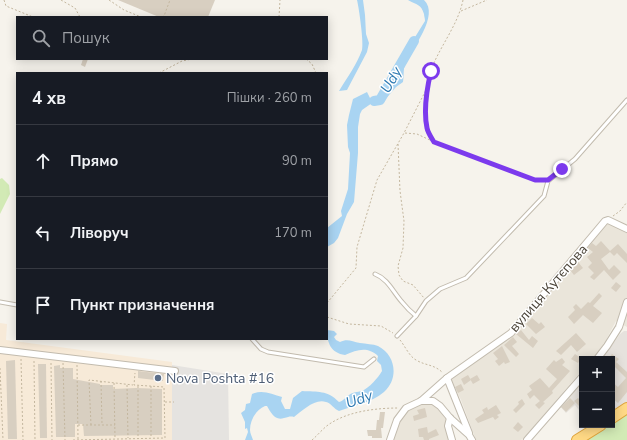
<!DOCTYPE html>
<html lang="uk">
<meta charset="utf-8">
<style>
:root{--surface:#171b24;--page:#242831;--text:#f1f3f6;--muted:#9ea1a6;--line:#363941}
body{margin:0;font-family:"Nunito Sans",sans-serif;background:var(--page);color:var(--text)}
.controls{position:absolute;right:12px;bottom:12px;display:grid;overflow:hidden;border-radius:0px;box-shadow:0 2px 10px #0003}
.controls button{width:36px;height:36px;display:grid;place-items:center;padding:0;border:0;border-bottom:1px solid var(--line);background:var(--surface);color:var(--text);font:20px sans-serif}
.stop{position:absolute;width:12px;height:12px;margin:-9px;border:3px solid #7c3aed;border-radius:50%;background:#fff}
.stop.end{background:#7c3aed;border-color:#fff;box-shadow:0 1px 4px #0008}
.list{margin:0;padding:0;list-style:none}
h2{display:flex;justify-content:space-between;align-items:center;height:52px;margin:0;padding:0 16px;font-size:17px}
h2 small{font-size:13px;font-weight:400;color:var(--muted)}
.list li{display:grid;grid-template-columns:26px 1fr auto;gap:12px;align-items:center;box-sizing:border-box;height:72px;padding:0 16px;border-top:1px solid var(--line)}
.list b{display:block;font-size:15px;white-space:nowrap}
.list em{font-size:13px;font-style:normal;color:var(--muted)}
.icon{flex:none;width:22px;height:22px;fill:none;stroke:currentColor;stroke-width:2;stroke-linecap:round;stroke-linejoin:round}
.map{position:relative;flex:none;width:627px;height:440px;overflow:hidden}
.search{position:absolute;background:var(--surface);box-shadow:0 2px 10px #0003;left:16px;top:16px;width:312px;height:44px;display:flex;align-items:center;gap:10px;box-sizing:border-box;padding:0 14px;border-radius:0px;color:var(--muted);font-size:15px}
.panel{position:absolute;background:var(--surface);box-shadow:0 2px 10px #0003;left:16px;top:72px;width:312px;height:268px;border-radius:0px}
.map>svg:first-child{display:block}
.residential{fill:#eae5da}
.commercial{fill:#f7ead8}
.industrial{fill:#e6e2dd}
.green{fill:#d2eab5}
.parking{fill:#e5e3e0}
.water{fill:#a9d4f2}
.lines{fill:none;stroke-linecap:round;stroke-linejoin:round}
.river{stroke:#a9d4f2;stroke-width:10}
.building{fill:#d8cfc1}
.service-casing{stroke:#c2bbae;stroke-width:5}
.minor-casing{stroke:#c2bbae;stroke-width:8}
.trunk-casing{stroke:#e0a43c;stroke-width:12}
.path{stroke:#c4b79f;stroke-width:1;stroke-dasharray:2 2;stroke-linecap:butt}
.service{stroke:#fff;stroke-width:3}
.minor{stroke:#fff;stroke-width:6}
.trunk{stroke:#ffd985;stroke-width:10}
.route{stroke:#7c3aed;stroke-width:5}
.service-dot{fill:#5c6f8a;stroke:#fff;stroke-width:1.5}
.labels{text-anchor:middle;stroke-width:3;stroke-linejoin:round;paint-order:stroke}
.street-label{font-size:14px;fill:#4b4439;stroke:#fff}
.service-label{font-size:14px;fill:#4e5e75;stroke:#fff;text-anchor:start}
.water-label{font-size:15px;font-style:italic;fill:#2e7ab2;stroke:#fff}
</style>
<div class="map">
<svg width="627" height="440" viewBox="0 0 627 440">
<rect width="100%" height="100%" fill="#f6f3ec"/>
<!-- residential -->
<g class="residential">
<polygon points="608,222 627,231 627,327 616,321 606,340 594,358 593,359 582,359 582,370 525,437 521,440 476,440 461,400 451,380 453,377 502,342 604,225"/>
<polygon points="426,402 432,402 438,407 446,420 446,427 451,440 391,440 397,422 407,410"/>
</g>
<!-- commercial -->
<polygon class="commercial" points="0,323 7,324 6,340 172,362 172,440 0,440"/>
<!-- industrial -->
<g class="industrial">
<polygon points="624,331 627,331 627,403 612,414 612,359 602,359 620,334"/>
<polygon points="582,383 582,414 575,405 566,413 559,405"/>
</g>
<!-- green -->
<g class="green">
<polygon points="2,178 9,185 10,194 0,214 0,179"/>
<polygon points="627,412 627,440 582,440 608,425 612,425 612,422"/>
</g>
<!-- parking -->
<polygon class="parking" points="172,365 228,374 229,440 172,440"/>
<!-- water -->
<g class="water">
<path d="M357,0H363L365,15L366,34L369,43L367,52L347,90L339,91C347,78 357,64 362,50C364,43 359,8 357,0Z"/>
<path d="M408,0H424C440,15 412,49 405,64C403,70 404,76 403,82L396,87L382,103H372L362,110L360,114L358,127V153L354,202L347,214L338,238L334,243L327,247V228L342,216L341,211L348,189L350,153L348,147L347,125L349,115L353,99L367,92L370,98C374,98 378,98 380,97C390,92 391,80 399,74L398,71L412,42L425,21C425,18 424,16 424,14C421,4 417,5 408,0Z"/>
<path d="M327,330L334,331L337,334L334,337L336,340L340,342C348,338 352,342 360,343C366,344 373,344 378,346C396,355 399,379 384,392C371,403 355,405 339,411C334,409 331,403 326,402C315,398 302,411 294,417C290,416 289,417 284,418C275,421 271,413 267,406H265C256,410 250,420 250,430C250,433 252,437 253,440H245L248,432L247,428L245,429V422L241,413L245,410L246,404L250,403L252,394C262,389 272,394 282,397L281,401L285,409H290L293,398L302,391C318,392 327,390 339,402C344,401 345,397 349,395C353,392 357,392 362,391C369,388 378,378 382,371L381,365L377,361L378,356C367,346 357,350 345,355C331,353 327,343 327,330Z"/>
</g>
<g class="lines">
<!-- river -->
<polyline class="river" points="374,101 380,100 414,41"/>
</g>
<!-- building -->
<g class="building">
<polygon points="118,0 215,0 208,17 159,17"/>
<polygon points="83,59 88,59 85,67 81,65"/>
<polygon points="601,241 610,251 618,244 627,254 627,263 617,253 614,256 610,252 601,259 609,270 614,265 621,272 613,280 604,270 594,280 590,277 594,273 588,267 592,263 587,257 593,252 588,248 592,243 596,246"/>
<polygon points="578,262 583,268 574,275 570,270"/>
<polygon points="616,282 621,286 616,292 611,288"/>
<polygon points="599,293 602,296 593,306 602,313 593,323 583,315 574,324 568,317 575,310 573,307 576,304 581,309 588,302 590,303"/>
<polygon points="532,318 539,324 541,322 545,327 536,334 526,324"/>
<polygon points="521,330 529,340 532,336 538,341 533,348 516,334"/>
<polygon points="576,333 586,344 577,352 571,345 561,355 556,351"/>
<polygon points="513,337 517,342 512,346 519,354 516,357 504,345"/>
<polygon points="502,346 510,362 505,364 504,362 499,366 495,361 498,359 493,353"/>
<polygon points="575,354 581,358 578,363 571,359"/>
<polygon points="612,354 619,359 616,362 627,372 627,392 618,403 612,398 612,382 618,387 626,378 614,366 612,368 612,359 608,359"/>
<polygon points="562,358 565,362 562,365 570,371 552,391 553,393 543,402 545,403 539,409 535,405 540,401 534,395 530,399 527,394 532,390 529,386 540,378 549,388 557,379 546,369 554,360 556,362"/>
<polygon points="15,360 17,439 8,439 6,361"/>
<polygon points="38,364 46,364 47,438 40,438"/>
<polygon points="60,365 60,368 73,368 73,379 100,384 100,385 113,385 113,389 136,388 162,389 162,435 84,436 83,424 75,424 75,437 56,437 54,366"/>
<polygon points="138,371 164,374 163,381 138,378"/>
<polygon points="468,375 471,380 464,385 461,379"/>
<polygon points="477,375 480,380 473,384 470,379"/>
<polygon points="461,384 464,390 458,393 455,387"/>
<polygon points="570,398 575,403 566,412 561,407"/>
<polygon points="578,398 582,402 582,409 574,401"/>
<polygon points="522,399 525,404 516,413 513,410 519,404 518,402"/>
<polygon points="496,405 501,413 497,415 499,417 495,420 493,417 478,423 475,419 484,413 482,410 487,407 488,410"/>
<polygon points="425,408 427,417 414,421 413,416 419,414 417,410"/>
<polygon points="380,412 385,412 383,428 381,428 382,438 372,438 372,436 368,436 367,430 376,430 377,420 379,420"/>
<polygon points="518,422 523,427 518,432 513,428"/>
<polygon points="427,427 428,433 436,429 439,435 429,439 429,440 424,440 423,437 419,437 418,429"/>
</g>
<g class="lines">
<defs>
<g id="service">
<path d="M375,274C388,279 393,292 402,302C406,307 411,312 416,316"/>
<polyline points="0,302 17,305"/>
<polyline points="397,336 416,316 426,301 440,289 466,278 544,196 548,181 575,159 627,100"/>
<polyline points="252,339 261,349 268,352 364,367 374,359"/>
</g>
<g id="minor">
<polyline points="0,350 175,371"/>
<polyline points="597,359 607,346 619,327 627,302"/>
<polyline points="447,378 469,433"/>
<polyline points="421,401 433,401 440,406 450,418 469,435 472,440"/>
<polyline points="450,418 448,426 452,440"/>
<polyline points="390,440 397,420 406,408 421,401 447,378 511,333 605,221 608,220 627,229"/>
<polyline points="527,440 582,377"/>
</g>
<g id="trunk">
<polyline points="612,418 627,408"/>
<polyline points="577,440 601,425"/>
</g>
</defs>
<!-- service casing -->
<use href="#service" class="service-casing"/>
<!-- minor casing -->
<use href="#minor" class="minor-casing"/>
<!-- trunk casing -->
<use href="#trunk" class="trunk-casing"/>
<!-- path -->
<g class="path">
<polyline points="4,0 6,6 33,17"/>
<polyline points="61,0 75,8 80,17"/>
<polyline points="109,0 124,10 141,17"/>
<path d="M463,0C458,25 440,46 431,70C427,81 426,92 426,103C426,120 426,127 434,142L535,180H544"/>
<polyline points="461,11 487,0"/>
<polyline points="162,17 164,16 170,0"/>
<polyline points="279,17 280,0"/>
<polyline points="306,59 312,64 316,73"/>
<polyline points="159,73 182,61 192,59"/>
<polyline points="405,133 417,134 432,141"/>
<polyline points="398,144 400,191 404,221 403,248 398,266 399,275 403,281 413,285 424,298"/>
<polyline points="613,216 620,211 627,202"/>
<polyline points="327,303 356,268 357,247 377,180 404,133 426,90"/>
<polyline points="327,317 349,324 381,326 393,333"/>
<path d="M400,340C405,346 409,356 416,360C426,366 434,364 443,373"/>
<polyline points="21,359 23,440"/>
<polyline points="34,361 35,440"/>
<polyline points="51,363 52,440"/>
<polyline points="63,363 65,440"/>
<polyline points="77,365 78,439"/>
<polyline points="0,368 3,440"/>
<polyline points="101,381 102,425"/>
<polyline points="114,383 115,438"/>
<polyline points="127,385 128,438"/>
<polyline points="138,386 138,437"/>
<polyline points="151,386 151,437"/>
<polyline points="165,402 174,402"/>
<polyline points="78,425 115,425"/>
<polyline points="91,425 89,380 133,385"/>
<polyline points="73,440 165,438 164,387 134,385 135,373"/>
<path d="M312,440C318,435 324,427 331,423C350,411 377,408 399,408"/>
</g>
<!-- service -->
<use href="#service" class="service"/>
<!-- minor -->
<use href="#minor" class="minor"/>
<!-- trunk -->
<use href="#trunk" class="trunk"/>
</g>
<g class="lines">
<!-- route -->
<path class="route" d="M431,71C427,88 423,109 427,128C428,133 431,137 434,142L535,180H548L562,169"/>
</g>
<!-- markers -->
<circle class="service-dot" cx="158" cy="378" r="4"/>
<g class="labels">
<!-- street labels -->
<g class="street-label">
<text transform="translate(548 288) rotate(-49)" y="5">вулиця Кутєпова</text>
</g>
<!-- service labels -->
<g class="service-label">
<text x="166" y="383">Nova Poshta #16</text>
</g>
<!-- water labels -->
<g class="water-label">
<text transform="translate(391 80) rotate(-60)" y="5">Udy</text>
<text transform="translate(359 399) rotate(-19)" y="5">Udy</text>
</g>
</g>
</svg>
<div class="controls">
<button>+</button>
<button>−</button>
</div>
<div class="stop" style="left:431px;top:71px"></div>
<div class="stop end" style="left:562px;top:169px"></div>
<div class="search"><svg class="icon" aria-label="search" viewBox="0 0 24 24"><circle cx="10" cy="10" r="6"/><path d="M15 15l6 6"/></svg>Пошук</div>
<section class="panel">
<h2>4 хв<small>Пішки · 260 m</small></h2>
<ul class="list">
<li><svg class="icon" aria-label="ahead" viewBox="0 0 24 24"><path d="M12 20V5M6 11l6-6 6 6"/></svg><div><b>Прямо</b></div><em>90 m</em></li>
<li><svg class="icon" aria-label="left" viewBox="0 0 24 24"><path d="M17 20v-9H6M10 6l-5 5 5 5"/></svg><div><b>Ліворуч</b></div><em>170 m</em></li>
<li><svg class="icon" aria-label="arrive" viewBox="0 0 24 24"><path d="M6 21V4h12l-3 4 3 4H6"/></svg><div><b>Пункт призначення</b></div></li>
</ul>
</section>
</div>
